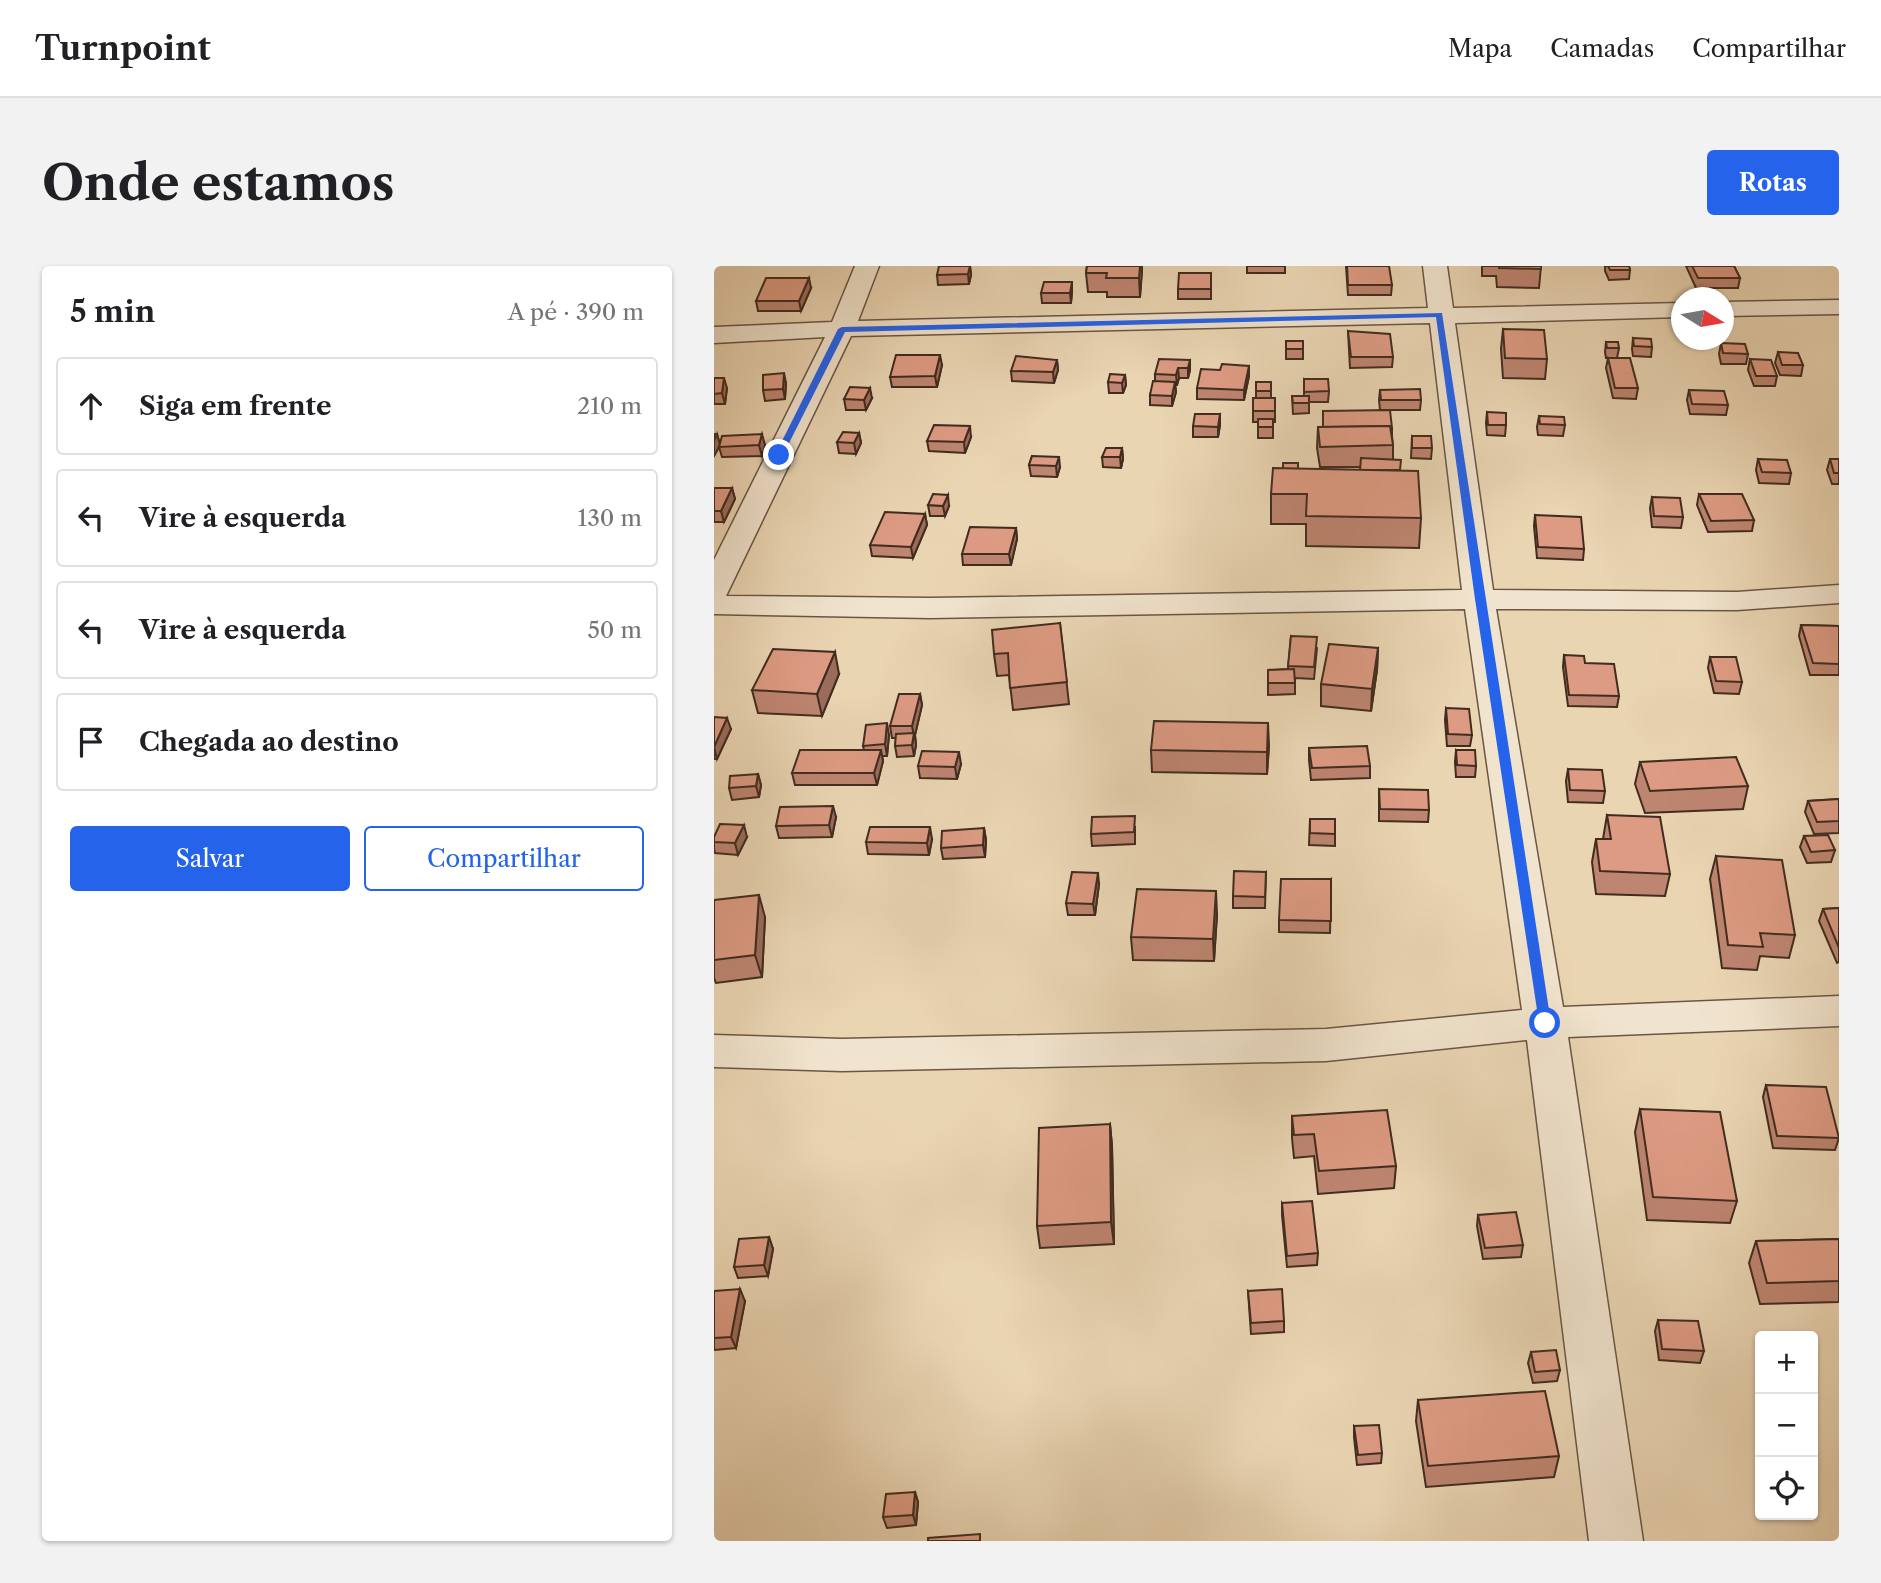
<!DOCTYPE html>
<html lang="pt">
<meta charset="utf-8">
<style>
:root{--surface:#fff;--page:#f2f2f2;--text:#202124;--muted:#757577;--line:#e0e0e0;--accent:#2563eb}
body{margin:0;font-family:"Libre Caslon Text",serif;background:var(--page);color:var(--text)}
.controls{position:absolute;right:21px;bottom:21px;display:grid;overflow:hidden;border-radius:7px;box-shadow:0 2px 5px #0004}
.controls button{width:63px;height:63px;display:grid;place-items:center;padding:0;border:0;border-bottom:2px solid var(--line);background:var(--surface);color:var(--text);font:35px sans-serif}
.compass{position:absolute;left:957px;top:21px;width:63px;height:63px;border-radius:50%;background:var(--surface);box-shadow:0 2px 5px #0004;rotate:101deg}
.stop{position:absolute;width:21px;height:21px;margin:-16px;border:5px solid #2563eb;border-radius:50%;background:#fff}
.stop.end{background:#2563eb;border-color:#fff;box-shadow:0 2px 7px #0008}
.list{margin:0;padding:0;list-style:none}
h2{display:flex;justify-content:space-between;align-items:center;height:91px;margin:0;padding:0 28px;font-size:30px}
h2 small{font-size:23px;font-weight:400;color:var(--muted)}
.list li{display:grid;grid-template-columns:46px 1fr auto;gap:21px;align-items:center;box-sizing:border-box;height:98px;margin:0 14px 14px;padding:0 14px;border:2px solid var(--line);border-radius:7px}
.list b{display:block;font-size:26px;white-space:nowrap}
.list em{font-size:23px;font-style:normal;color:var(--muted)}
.actions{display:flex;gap:14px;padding:21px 28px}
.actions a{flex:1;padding:16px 0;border:2px solid var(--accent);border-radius:7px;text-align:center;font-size:24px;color:var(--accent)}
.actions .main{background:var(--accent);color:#fff}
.icon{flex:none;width:38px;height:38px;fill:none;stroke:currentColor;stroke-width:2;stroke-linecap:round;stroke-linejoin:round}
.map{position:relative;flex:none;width:1125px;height:1275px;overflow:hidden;border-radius:7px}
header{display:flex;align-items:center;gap:42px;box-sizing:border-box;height:98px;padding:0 35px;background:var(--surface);border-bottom:2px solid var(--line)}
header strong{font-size:33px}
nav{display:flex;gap:38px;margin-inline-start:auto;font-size:24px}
.intro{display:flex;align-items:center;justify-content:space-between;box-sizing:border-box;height:168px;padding:0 42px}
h1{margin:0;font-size:49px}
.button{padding:18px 32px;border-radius:7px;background:var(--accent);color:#fff;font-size:24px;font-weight:700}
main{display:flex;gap:42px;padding:0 42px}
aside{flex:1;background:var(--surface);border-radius:7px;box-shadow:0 2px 5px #0004}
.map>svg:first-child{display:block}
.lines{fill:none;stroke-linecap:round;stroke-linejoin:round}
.street-casing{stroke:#6b5644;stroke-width:3}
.street{fill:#f1e4ce;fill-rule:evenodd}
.wall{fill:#be8571;stroke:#412c1f;stroke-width:2}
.shaded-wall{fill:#9b6c5c;stroke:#412c1f;stroke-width:2}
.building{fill:#dd9b83;stroke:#412c1f;stroke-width:2}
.route{fill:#2563eb}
</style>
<header>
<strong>Turnpoint</strong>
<nav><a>Mapa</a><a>Camadas</a><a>Compartilhar</a></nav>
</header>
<div class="intro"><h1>Onde estamos</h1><a class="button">Rotas</a></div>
<main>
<aside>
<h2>5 min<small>A pé · 390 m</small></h2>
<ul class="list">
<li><svg class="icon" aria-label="ahead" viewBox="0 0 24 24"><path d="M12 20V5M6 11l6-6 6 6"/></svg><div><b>Siga em frente</b></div><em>210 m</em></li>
<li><svg class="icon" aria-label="left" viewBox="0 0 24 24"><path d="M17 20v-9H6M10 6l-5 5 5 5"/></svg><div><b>Vire à esquerda</b></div><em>130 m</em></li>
<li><svg class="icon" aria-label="left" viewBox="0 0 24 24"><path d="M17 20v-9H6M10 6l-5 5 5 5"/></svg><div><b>Vire à esquerda</b></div><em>50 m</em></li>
<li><svg class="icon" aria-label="arrive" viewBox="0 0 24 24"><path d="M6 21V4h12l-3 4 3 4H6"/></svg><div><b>Chegada ao destino</b></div></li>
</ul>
<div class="actions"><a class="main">Salvar</a><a>Compartilhar</a></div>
</aside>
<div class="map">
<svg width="1125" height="1275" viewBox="0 0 1125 1275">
<rect width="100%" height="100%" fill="#ead5b3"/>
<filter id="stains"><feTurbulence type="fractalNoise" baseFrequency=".00286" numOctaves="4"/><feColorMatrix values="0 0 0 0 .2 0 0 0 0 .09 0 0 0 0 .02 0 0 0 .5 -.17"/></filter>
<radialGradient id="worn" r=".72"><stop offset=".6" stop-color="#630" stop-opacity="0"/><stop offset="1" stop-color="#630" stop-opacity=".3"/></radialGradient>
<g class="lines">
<defs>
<g id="street">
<path d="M141,0H165L144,55L714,42L709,0H733L739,42L968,37V51L741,57L779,324L1023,326L1125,319V337L1023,344L782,343L849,741L1125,730V760L854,771L929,1275H875L813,774L612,795L128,805L0,801V769L128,773L612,763L808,744L751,343L216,352L0,348V294L111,71L0,77V61L118,56ZM716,57L748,324L216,332L12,330L137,70Z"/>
<polygon points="1125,34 1125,48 1010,50 1010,36"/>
</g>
</defs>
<!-- street casing -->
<use href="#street" class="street-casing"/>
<!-- street -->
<use href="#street" class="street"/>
</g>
<!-- wall -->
<g class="wall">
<polygon points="256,0 257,9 255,18 224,19 223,9"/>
<polygon points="373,0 428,0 426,31 393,31 393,26 374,26 372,7"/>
<rect x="533" y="0" width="38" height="7"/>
<polygon points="632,0 678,19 677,29 634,29"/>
<polygon points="768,0 827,0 825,22 783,21 782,10 768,10"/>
<polygon points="891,0 915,0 916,4 915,13 895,14 891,5"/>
<polygon points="972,0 1020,0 1026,12 1024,22 982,22"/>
<polygon points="497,7 497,33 464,33 464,23"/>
<polygon points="97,22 87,45 44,45 42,35"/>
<polygon points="358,26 357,37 328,37 327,27"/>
<polygon points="789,63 833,93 831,113 789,112 787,83"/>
<polygon points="634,65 679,91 678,101 636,102"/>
<polygon points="919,72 938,81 937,91 919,90 918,83"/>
<rect x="572" y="75" width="17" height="18"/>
<polygon points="892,76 905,82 903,92 892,92 891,86"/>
<polygon points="1007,77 1034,88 1032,98 1007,98 1005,88"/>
<polygon points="1064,86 1089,99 1087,110 1066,109 1061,97"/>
<polygon points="894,92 924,122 922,133 899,132 892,102"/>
<polygon points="1036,93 1063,110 1061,120 1040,120 1034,104"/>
<polygon points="343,94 344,104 340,117 298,115 297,105"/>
<polygon points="476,94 476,104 474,112 465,112 463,119 461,119 462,126 458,140 436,139 436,129 441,115 441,108"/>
<polygon points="228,99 223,121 178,121 176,111"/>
<polygon points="535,100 535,110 530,134 483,133 483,122 506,104"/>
<polygon points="411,109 412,119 409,127 395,127 394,116"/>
<polygon points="0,112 13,122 11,138 0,138"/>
<polygon points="590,113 615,125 614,136 595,136 595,147 579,148 578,130 590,130"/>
<polygon points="542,116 557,116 557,132 561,132 561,156 559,156 559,172 544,172 544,156 539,156 539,132 542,132"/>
<polygon points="72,117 71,133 51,135 49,124"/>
<polygon points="666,124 707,134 706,144 666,144 665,134"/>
<polygon points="975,124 1014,139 1012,149 976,148 973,134"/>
<polygon points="158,132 152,144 132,144 130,133"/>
<polygon points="609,145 678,162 678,170 679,179 679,194 686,204 707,252 705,282 592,280 592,258 557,258 557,228 569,203 646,204 646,201 606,201 603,182 604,161 609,161"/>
<polygon points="773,146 792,159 791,170 773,169 772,157"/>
<polygon points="506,148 506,159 504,171 479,171 479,160"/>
<polygon points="825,150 851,159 849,170 824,169 823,161"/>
<polygon points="145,167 147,177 142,188 125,187 123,176"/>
<polygon points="0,168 3,168 6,178 51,179 48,190 8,191 5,181 0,190"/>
<polygon points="698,170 718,182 717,193 697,192"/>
<polygon points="257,171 251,187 215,185 213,175"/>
<polygon points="408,182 409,193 407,202 389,201 388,191"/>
<polygon points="318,190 346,201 343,211 317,210 315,199"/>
<polygon points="1044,193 1077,207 1075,218 1045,217 1042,204"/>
<polygon points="1116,193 1125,193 1125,218 1118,218 1113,204"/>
<polygon points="0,222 18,222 21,233 10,256 0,256"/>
<polygon points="985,228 1040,254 1038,265 994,266 983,239"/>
<polygon points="938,231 969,251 967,262 938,261 936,242"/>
<polygon points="214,239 235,240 231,250 216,250"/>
<polygon points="211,248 213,259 199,292 158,290 156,279"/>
<polygon points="821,249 870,283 869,294 823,292 820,260"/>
<polygon points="302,262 303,273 297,299 249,299 248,288"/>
<polygon points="346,357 355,438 299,444 295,409 283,410 280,388"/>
<polygon points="1087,359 1125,360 1125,409 1096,409 1085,370"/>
<polygon points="577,370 603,382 600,413 581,412 581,428 554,429 554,404 574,403"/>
<polygon points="664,382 663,404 657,445 607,440 607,418"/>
<polygon points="850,389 871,397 905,430 903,441 854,440 849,401"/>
<polygon points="996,391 1028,416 1025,428 1000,427 994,402"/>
<polygon points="125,408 108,450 44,447 38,424"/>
<polygon points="206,428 208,439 201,469 202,479 200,490 183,491 181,480 182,472 178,472 176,460"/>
<polygon points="732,442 758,469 756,480 733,480 731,454"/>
<polygon points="0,451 17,463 3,493 0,493"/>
<polygon points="175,469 173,490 168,490 169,495 163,519 81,519 78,507 150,484 149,480"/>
<polygon points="555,479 553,508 438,506 437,484"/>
<polygon points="595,482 656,500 656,512 597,514 595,494"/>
<polygon points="742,484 762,500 761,511 742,511 741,496"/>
<polygon points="926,496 1034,520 1029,543 931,547 921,518"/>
<polygon points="247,498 243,513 206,512 204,500"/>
<polygon points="854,503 891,525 889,537 854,536 852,515"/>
<polygon points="44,508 47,519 45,531 18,534 15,522"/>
<polygon points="665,523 715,544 714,556 665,555"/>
<polygon points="1125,533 1125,567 1100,568 1091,546 1094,535"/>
<polygon points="893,549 956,608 951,630 882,628 878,596 882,573 889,573"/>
<polygon points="122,551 118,571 65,572 62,560"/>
<polygon points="596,553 621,553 621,580 595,579"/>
<polygon points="421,561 421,578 378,580 377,568"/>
<polygon points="270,562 272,574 271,591 229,593 227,582"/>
<polygon points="1090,570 1121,584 1117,596 1093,597 1086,581"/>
<polygon points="0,571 33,571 24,589 1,587 0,583"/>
<polygon points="218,573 215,589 154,588 152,576"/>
<polygon points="1002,590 1081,669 1075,692 1046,690 1043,704 1008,702 996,613"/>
<polygon points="552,606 551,642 519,642 519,630"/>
<polygon points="617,613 616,667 565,666 565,654"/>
<polygon points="385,618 381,649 354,649 352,637"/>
<polygon points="0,634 51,651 48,711 2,717 0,712"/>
<polygon points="1125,642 1125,696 1123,697 1105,655 1109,643"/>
<polygon points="503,648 500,695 419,694 417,671"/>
<polygon points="1052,819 1125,872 1121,884 1059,882 1049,831"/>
<polygon points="926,843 1023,935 1016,957 933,954 921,866"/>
<polygon points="578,850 682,900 680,922 604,928 600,890 580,892 578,872"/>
<polygon points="396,858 398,880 400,978 326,982 323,960"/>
<polygon points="568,937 604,987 603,999 573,1001 568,949"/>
<polygon points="764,949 809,979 807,991 769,993 763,960"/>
<polygon points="55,971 59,983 54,1010 24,1012 20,1001"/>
<polygon points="1125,973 1125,1036 1046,1038 1035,997 1042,975"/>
<polygon points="0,1025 31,1035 22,1082 0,1084"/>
<polygon points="534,1025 570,1055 570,1066 537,1068"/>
<polygon points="944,1054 990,1085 986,1097 945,1094 941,1065"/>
<polygon points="817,1086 846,1104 843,1115 819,1117 814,1097"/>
<polygon points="704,1134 845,1190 840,1211 712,1221 702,1155"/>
<polygon points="640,1160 668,1187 667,1197 643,1199 640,1171"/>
<polygon points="201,1226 204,1236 202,1259 173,1262 169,1251"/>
</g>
<!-- shaded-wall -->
<g class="shaded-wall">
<polygon points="256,0 257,9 255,18 254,8"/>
<polygon points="426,0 428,0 428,6 426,31 425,12"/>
<polygon points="95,12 97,22 87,45 85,35"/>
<polygon points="358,16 358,26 357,37 356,27"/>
<polygon points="226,89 228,99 223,121 221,110"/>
<polygon points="343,94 344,104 340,117 339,106"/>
<polygon points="476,94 476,104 474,112 474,102"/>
<polygon points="535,100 535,110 530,134 530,124"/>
<polygon points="464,102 465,112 463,119 462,109"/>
<polygon points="70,107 72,117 71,133 69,123"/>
<polygon points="411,109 412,119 409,127 408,117"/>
<polygon points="10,112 13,122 11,138 8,127"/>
<polygon points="461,116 462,126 458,140 458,130"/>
<polygon points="156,122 158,132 152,144 150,134"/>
<polygon points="506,148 506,159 504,171 504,161"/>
<polygon points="256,160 257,171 251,187 250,176"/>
<polygon points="145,167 147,177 142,188 140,177"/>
<polygon points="3,168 6,179 0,190 0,175"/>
<polygon points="48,168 51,179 48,190 45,179"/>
<polygon points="408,182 409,193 407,202 406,191"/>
<polygon points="345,191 346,201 343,211 342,200"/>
<polygon points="18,222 21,233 10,256 7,245"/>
<polygon points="234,229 235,240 231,250 229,240"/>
<polygon points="211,248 213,259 199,292 197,281"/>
<polygon points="302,262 303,273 297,299 295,288"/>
<polygon points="664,382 663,404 657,445 658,423"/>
<polygon points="121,386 125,408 108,450 103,428"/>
<polygon points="206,428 208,439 201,469 202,479 200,490 198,479 200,471 198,460"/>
<polygon points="13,452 17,463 3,493 0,481"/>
<polygon points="173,457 175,469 173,490 171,478"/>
<polygon points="554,457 555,479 553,508 553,486"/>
<polygon points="167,484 169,495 163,519 160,507"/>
<polygon points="245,486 247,498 243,513 241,501"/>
<polygon points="44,508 47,519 45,531 42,520"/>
<polygon points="119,540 122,551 118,571 115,559"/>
<polygon points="30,559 33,571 24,589 21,577"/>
<polygon points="216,561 218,573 215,589 213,577"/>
<polygon points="270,562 272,574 271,591 269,579"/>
<polygon points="384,607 385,618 381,649 379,638"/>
<polygon points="502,625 503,648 500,695 499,673"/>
<polygon points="45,629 51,651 48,711 41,689"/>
<polygon points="396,858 398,880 400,978 397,956"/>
<polygon points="55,971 59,983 54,1010 50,999"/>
<polygon points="26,1023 31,1035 22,1082 17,1071"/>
<polygon points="201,1226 204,1236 202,1259 199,1249"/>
</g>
<!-- building -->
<g class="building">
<polygon points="225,0 256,0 254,8 223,9"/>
<polygon points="373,0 426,0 425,12 392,12 393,7 372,7"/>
<polygon points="633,0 675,0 678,19 634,19"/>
<polygon points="785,0 827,0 827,3 785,2"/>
<polygon points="894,0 915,0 916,4 896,4"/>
<polygon points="978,0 1020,0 1026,12 984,12"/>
<polygon points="465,7 497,7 497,23 464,23"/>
<polygon points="52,12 95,12 85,35 42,35"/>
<polygon points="330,16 358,16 356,27 327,27"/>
<polygon points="789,63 830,64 833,93 791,92"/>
<polygon points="634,65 676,68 679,91 637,91"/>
<polygon points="919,72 937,73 938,81 920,80"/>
<rect x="572" y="75" width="17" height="8"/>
<polygon points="892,76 904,76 905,82 893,82"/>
<polygon points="1007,77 1031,78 1034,88 1009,87"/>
<polygon points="1064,86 1084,87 1089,99 1068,99"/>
<polygon points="182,89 226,89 221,110 176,111"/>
<polygon points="302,90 343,94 339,106 297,105"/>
<polygon points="894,92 916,92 924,122 901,122"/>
<polygon points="445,93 476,94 474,102 464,102 462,109 441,108"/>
<polygon points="1036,93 1057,94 1063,110 1042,110"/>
<polygon points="508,98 535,100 530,124 483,122 487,103 506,104"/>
<polygon points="70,107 69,123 49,124 49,109"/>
<polygon points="396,108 411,109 408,117 394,116"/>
<polygon points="0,112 10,112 8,127 0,128"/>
<polygon points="590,113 614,113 615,125 590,126"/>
<polygon points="439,115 461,116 458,130 436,129"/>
<rect x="542" y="116" width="15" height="9"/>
<polygon points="136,121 156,122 150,134 130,133"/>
<polygon points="706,123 707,134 667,134 666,124"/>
<polygon points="975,124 1010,125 1014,139 978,138"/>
<polygon points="578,130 595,130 595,137 579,137"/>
<rect x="539" y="132" width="22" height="13"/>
<polygon points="676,144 678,162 676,162 676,160 609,161 609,145"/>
<polygon points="773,146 792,147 792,159 774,159"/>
<polygon points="481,148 506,148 504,161 479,160"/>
<polygon points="825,150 850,151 851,159 826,158"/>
<rect x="544" y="153" width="15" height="8"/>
<polygon points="220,159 256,160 250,176 213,175"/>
<polygon points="676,160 679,179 606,181 604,161"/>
<polygon points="129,166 145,167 140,177 123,176"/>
<polygon points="48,168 45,179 5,181 8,170"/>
<polygon points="698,170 717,170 718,182 698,182"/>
<polygon points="392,182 408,182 406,191 388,191"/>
<polygon points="318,190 345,191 342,200 315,199"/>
<polygon points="647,192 687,194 686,204 646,204"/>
<polygon points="1044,193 1073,194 1077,207 1048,206"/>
<polygon points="1116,193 1125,193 1125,207 1120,207"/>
<rect x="569" y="197" width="15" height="6"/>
<polygon points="559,202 704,205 707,252 592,250 593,228 557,228"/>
<polygon points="0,222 18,222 7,245 0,245"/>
<polygon points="219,228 234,229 229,240 214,239"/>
<polygon points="985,228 1028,228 1040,254 997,255"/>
<polygon points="938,231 966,232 969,251 940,250"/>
<polygon points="171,246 211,248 197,281 156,279"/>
<polygon points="821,249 867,251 870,283 824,281"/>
<polygon points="256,261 302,262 295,288 248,288"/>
<polygon points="346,357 353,416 296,422 294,387 280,388 278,364"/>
<polygon points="1087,359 1125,360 1125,398 1099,397"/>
<polygon points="577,370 603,371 600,401 574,400"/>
<polygon points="615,378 664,382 658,423 607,418"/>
<polygon points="59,383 121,386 103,428 38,424"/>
<polygon points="850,389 870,390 871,397 900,398 905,430 855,429"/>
<polygon points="996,391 1022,391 1028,416 1002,415"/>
<polygon points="580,403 581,417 554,417 554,404"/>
<polygon points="185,428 206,428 198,460 176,460"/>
<polygon points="732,442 755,443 758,469 734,468"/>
<polygon points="0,451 13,452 0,481"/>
<polygon points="440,455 554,457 553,486 437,484"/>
<polygon points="173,457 171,478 149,480 152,459"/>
<polygon points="200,467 198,479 181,480 182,468"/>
<polygon points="653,480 656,500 598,502 595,482"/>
<polygon points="86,484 167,484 160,507 78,507"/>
<polygon points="742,484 761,484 762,500 743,499"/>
<polygon points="208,485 245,486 241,501 204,500"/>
<polygon points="1022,491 1034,520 936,525 926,496"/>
<polygon points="854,503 888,504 891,525 856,524"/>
<polygon points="44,508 42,520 15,522 16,510"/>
<polygon points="665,523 714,524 715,544 666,543"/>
<polygon points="1125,533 1125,555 1103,556 1094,535"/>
<polygon points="119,540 115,559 62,560 66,541"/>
<polygon points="893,549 946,551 956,608 886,605 882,573 897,573"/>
<polygon points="421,550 420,566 377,568 378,551"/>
<polygon points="596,553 621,553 621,568 596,567"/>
<polygon points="6,558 30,559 21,577 0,576 0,571"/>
<polygon points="156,561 216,561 213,577 152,576"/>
<polygon points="270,562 269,579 227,582 228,565"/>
<polygon points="1114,569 1121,584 1097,586 1090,570"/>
<polygon points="1002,590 1068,594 1081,669 1046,667 1049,681 1014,679"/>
<polygon points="520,605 552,606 551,631 519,630"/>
<polygon points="358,606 384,607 379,638 352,637"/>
<polygon points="567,613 617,613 617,655 565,654"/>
<polygon points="423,623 502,625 499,673 417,671"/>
<polygon points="45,629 41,689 0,694 0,634"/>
<polygon points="1125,642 1125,682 1109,643"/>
<polygon points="1052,819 1112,821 1125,872 1063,870"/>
<polygon points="926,843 1006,846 1023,935 939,931"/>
<polygon points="673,844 682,900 605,905 600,868 580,869 578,850"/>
<polygon points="396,858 397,956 323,960 325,862"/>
<polygon points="598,935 604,987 573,990 568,937"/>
<polygon points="802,946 809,979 771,982 764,949"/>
<polygon points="55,971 50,999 20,1001 25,973"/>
<polygon points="1125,973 1125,1015 1053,1017 1042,975"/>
<polygon points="26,1023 17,1071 0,1072 0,1025"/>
<polygon points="568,1023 570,1055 537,1057 534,1025"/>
<polygon points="944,1054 984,1055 990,1085 948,1083"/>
<polygon points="842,1084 846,1104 821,1106 817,1086"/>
<polygon points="831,1125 845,1190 714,1200 704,1134"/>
<polygon points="665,1159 668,1187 644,1189 640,1160"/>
<polygon points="201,1226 199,1249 169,1251 172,1228"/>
<polygon points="266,1268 266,1275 214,1275 214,1272"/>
</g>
<!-- route -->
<polygon class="route" points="728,47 837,757 831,761 825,757 761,333 722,51 131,66 69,189 65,192 61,189 124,63 128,61"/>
<rect width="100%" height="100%" filter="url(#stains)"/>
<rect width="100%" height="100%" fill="url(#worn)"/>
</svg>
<div class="controls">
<button>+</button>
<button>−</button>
<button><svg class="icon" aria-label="locate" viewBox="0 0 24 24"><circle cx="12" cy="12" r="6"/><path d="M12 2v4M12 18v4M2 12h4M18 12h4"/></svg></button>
</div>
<svg class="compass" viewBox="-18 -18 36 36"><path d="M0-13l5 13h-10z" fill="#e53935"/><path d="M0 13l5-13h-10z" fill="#757577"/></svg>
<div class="stop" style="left:831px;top:757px"></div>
<div class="stop end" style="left:65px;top:189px"></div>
</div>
</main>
